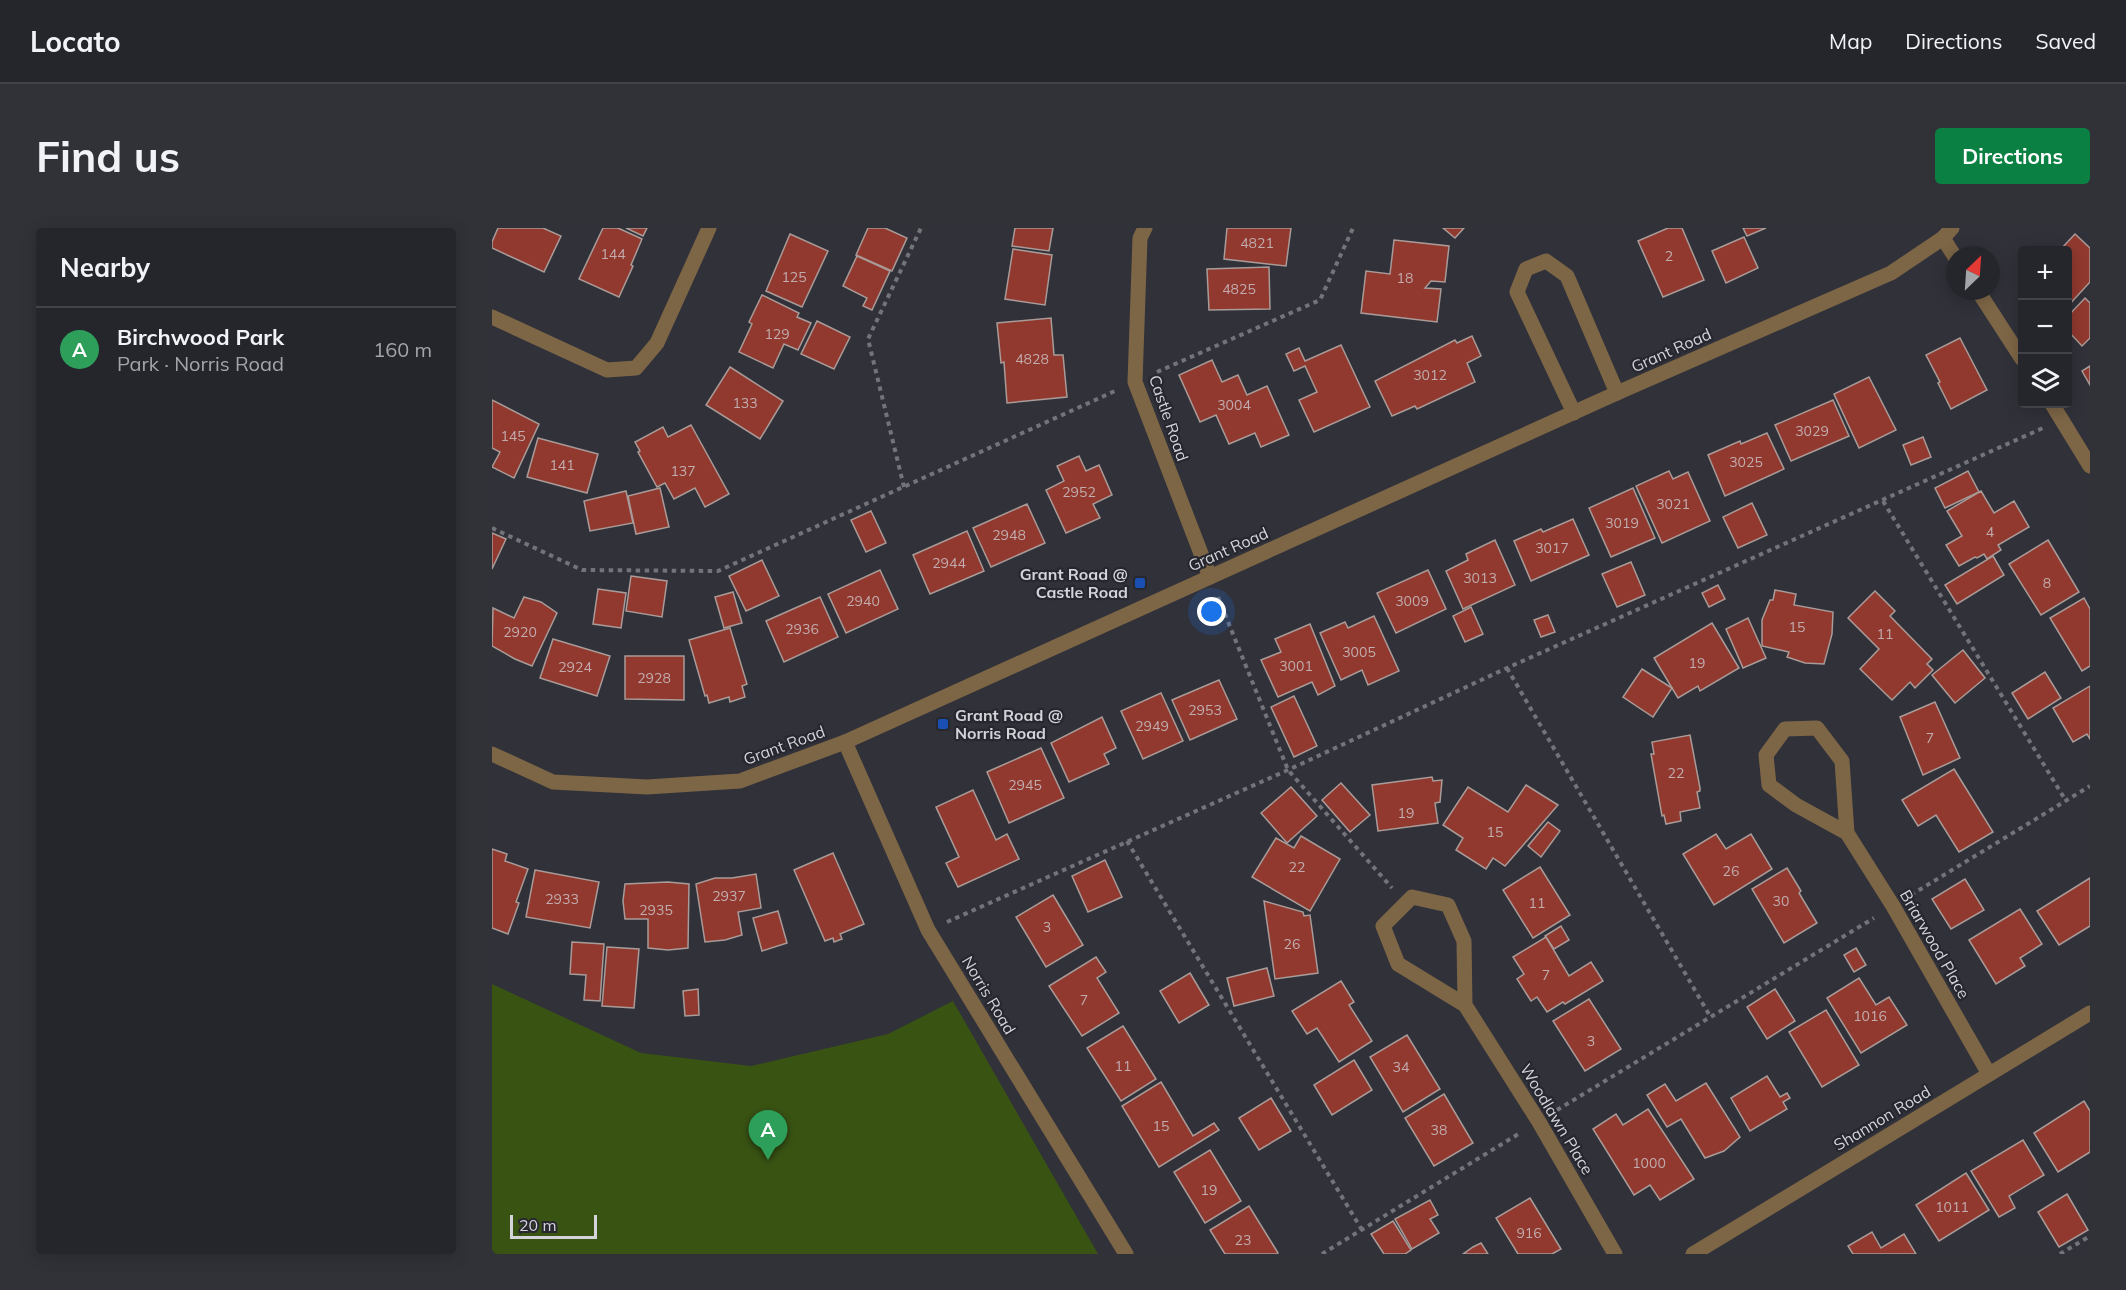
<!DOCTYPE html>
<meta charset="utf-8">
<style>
:root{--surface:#25252c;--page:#313138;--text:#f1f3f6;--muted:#a3a5a9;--line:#424248;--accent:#0b8043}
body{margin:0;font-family:Mulish,sans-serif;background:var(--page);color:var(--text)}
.controls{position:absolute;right:18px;top:18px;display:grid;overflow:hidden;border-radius:6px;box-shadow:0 3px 15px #0003}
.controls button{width:54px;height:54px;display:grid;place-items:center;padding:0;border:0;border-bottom:2px solid var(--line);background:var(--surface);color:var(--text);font:30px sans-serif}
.compass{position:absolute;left:1454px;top:18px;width:54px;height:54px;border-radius:50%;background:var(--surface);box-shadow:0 3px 15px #0003;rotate:25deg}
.scale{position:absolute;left:18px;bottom:15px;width:87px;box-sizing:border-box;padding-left:6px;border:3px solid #d3d3d9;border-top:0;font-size:16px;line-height:21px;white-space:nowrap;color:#d3d3d9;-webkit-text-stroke:4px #272730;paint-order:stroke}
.you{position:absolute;left:720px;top:384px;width:21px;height:21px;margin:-15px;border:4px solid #fff;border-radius:50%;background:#1a73e8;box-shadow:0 0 0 9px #1a73e833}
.badge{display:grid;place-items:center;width:39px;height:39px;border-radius:50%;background:var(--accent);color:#fff;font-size:20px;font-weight:700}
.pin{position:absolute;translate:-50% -50px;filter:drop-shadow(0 2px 3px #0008)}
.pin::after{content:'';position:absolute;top:32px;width:21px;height:18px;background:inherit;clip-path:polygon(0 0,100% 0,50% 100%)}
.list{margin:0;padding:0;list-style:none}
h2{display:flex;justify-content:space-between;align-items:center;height:78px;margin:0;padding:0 24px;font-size:26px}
h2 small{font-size:20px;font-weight:400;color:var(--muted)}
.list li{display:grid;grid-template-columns:39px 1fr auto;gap:18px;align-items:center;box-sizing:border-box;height:84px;padding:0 24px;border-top:2px solid var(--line)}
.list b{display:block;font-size:22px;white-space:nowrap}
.list p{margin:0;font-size:20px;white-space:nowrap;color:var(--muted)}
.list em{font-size:20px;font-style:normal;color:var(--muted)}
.icon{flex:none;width:33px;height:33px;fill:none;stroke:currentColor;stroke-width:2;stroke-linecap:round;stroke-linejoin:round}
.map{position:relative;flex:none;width:1598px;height:1026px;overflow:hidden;border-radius:6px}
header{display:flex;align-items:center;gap:36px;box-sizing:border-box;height:84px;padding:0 30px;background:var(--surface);border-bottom:2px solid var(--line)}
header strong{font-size:28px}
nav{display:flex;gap:33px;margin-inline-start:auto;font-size:21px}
.intro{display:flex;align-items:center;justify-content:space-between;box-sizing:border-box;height:144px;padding:0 36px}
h1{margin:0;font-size:42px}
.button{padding:15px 27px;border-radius:6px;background:var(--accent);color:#fff;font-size:21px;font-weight:700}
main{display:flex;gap:36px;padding:0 36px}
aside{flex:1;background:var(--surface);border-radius:6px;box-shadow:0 3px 15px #0003}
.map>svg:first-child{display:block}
.green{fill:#395313}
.building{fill:#91392f;stroke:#a99b98;stroke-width:1.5}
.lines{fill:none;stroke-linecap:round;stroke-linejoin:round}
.path{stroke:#73737a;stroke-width:4;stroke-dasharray:4.5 4.5;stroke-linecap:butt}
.minor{stroke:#7d6646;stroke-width:15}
.transit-dot{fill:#1a4fb4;stroke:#272730;stroke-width:2}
.labels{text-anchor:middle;stroke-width:4.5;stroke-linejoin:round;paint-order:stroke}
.number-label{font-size:14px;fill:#c2acae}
.street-label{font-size:16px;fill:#d3d3d9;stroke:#272730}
.poi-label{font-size:16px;font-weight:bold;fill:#d3d3d9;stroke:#272730;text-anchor:end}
</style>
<header>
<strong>Locato</strong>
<nav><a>Map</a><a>Directions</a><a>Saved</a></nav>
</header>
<div class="intro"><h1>Find us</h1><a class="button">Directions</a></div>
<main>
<aside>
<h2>Nearby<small></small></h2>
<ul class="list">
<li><span class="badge" style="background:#2e9e5b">A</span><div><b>Birchwood Park</b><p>Park · Norris Road</p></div><em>160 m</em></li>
</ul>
</aside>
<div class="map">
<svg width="1598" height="1026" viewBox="0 0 1598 1026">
<rect width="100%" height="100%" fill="#31313a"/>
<!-- green -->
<polygon class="green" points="0,756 149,825 259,838 396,806 461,773 606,1026 0,1026"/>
<!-- building -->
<g class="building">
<polygon points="6,0 51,0 69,8 52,44 0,20 0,14"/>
<polygon points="111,0 126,0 150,11 139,37 141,38 127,69 87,51"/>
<polygon points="134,0 155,0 151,8"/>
<polygon points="376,0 393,0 415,10 400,43 364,27"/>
<polygon points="523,0 561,0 557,23 520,18"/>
<polygon points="735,0 799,0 794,38 732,31"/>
<polygon points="951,0 972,0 963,10"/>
<polygon points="1176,0 1190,0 1212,52 1171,69 1146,13"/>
<polygon points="1251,0 1274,0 1255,8"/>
<polygon points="298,6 336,23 310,79 274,63"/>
<polygon points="1583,6 1598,20 1598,54 1576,78 1576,22 1568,22"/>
<polygon points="1252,9 1266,40 1234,55 1220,23"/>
<polygon points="902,12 957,18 953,54 939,53 933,60 949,61 945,94 869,85 874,43 898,46"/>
<polygon points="521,21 560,27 553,77 513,71"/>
<polygon points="365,28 398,43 380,82 371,78 375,70 351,58"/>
<polygon points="777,39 778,81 717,82 715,41"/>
<polygon points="270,67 307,85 305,89 319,95 306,122 292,116 281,140 247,124 260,96 257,94"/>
<polygon points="1593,70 1598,75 1598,110 1590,118 1576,103 1576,88"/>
<polygon points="559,90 562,127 571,127 575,169 515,175 512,134 509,135 505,95"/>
<polygon points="325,93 358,109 342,141 309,126"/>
<polygon points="980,108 989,128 975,135 983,154 925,181 923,178 900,188 883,153 963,112 965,115"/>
<polygon points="1468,110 1495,162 1459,181 1446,155 1448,154 1434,127"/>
<polygon points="849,117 878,179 822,204 807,172 825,164 813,138 802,143 794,126 807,120 813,133"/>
<polygon points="720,132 730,154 746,147 755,167 775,158 797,207 769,219 763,205 737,216 724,187 708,194 687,147"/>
<polygon points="1598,138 1598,157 1590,143"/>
<polygon points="238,139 291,173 268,211 214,177"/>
<polygon points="1377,149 1404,202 1367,220 1342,166"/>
<polygon points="0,172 47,196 22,250 0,239 8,224 0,220"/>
<polygon points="1341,172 1357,208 1299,233 1283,197"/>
<polygon points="199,197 237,266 213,279 203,260 182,271 173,255 165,259 146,224 148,223 143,214 171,199 176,209"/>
<polygon points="1275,205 1292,241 1233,268 1216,227 1248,213 1249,216"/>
<polygon points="1431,209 1439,229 1419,237 1411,217"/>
<polygon points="46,210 106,226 95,265 35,249"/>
<polygon points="587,228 594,243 607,237 620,267 601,276 608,290 574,305 554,262 572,253 565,238"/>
<polygon points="1177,243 1181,251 1196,244 1218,293 1170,315 1144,258"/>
<polygon points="1476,243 1487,264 1453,280 1443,260"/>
<polygon points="168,260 177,299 144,306 136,268"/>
<polygon points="1141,260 1163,310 1119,329 1097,280"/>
<polygon points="134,263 141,295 98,303 92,273"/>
<polygon points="1489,263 1502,285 1522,273 1537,299 1506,317 1509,322 1495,331 1492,326 1485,330 1483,329 1467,338 1454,317 1470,308 1455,283"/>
<polygon points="1260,275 1275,307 1246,320 1231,289"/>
<polygon points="535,276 553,315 499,339 481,300"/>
<polygon points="379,283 394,315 374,324 359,292"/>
<polygon points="1081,291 1097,327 1039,353 1022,313 1049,301 1051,304"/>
<polygon points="475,303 492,343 438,366 421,327"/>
<polygon points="0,305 14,311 0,341"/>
<polygon points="1003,312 1023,357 971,381 954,343 976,332 974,326"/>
<polygon points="1556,312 1587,364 1549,387 1517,336"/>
<polygon points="1501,328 1512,347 1465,376 1453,357"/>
<polygon points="270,332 287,368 254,383 237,348"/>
<polygon points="1139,334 1153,367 1125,379 1110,346"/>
<polygon points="388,342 406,381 354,405 336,366"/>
<polygon points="936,342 954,381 904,405 885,365"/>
<polygon points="139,348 175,353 170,389 134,383"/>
<polygon points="1226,357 1233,371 1217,379 1210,365"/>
<polygon points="106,361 134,365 129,400 101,396"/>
<polygon points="1283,362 1304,366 1302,377 1341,384 1340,406 1332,436 1313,435 1295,429 1297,424 1270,418 1270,392 1278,372 1281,372"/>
<polygon points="1383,363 1403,383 1398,388 1440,431 1435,436 1441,442 1423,460 1418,454 1400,472 1368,441 1387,421 1356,390"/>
<polygon points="241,364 250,395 232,400 223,369"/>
<polygon points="32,369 49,374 65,385 40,438 23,431 0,418 1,380 22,390"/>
<polygon points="328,369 346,409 292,434 274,393"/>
<polygon points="1592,370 1598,381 1598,438 1590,443 1558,390"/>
<polygon points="979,379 991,406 973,414 961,388"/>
<polygon points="1056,387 1063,404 1049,409 1042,392"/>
<polygon points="882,388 907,443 876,457 870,442 849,452 828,405 853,394 856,400"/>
<polygon points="1256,390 1274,430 1251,440 1234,401"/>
<polygon points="1220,395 1247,440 1208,463 1206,458 1186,470 1162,430"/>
<polygon points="818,396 843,458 826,467 820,454 786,469 769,432 789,424 783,411"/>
<polygon points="238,400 255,456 250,458 253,469 238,474 237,469 217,475 215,467 213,468 197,412"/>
<polygon points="61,411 118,428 105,468 48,450"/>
<polygon points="1471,422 1493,450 1463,475 1440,447"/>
<polygon points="133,428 192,428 192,472 133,471"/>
<polygon points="1150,441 1180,460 1161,489 1131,469"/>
<polygon points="1553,444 1569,470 1536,491 1520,465"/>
<polygon points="727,452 745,491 698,512 680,472"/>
<polygon points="1598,458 1598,511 1595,506 1581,514 1561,480"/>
<polygon points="669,465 691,513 651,531 629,483"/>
<polygon points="802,468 825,518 802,529 779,479"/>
<polygon points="1443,474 1468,530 1431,547 1408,489"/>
<polygon points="610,489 624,520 612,526 617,536 577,554 559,515"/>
<polygon points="1198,507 1208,560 1208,563 1205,564 1208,580 1188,584 1189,593 1174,596 1172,587 1170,588 1159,526 1162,526 1160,514"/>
<polygon points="549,520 572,570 517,595 495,544"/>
<polygon points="1462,541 1501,604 1467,624 1444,587 1426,598 1410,572"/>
<polygon points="940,549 941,553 950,552 948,574 943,575 946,595 886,603 880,557"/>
<polygon points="849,555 878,587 858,604 830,572"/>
<polygon points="1034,557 1066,577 1013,638 1001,630 994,641 964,622 971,610 951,597 976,559 1016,584"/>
<polygon points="799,559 825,588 795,615 769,585"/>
<polygon points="481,562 504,612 515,606 527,631 466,659 454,635 467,629 444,579"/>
<polygon points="1056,594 1068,603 1049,629 1036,618"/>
<polygon points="1224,606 1234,621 1259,606 1280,641 1222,677 1191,626"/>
<polygon points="809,608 848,631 818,683 760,649 784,610 802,620"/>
<polygon points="0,621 15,626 13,633 36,641 24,674 27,675 16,706 0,700"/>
<polygon points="341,625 372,696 348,706 350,711 342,714 341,710 333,713 302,642"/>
<polygon points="613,632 630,669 596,684 580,648"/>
<polygon points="1048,639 1078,687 1041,710 1011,662"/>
<polygon points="1295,640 1309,663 1307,665 1325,695 1292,715 1260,661"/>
<polygon points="43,642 107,654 98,700 34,689"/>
<polygon points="264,646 269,680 246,684 250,707 233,712 213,714 204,656 223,650 240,650"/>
<polygon points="1598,650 1598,698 1567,717 1545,683"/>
<polygon points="1473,651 1492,682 1459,701 1440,671"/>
<polygon points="176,654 197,656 196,720 176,722 156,720 156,691 133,691 131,673 133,656"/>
<polygon points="561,667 591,717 554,739 524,689"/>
<polygon points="772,673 811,684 812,688 818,687 826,745 783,751"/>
<polygon points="1528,681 1550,716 1528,730 1533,738 1504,756 1477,712"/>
<polygon points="286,683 295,715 270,723 261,690"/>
<polygon points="1069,698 1077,712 1062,721 1053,708"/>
<polygon points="1054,709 1077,748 1099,734 1111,753 1073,776 1071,774 1055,784 1045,769 1039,773 1025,751 1032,746 1021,729"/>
<polygon points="80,714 112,716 108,773 92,772 94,747 78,746"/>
<polygon points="115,719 147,721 142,780 110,778"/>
<polygon points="1364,720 1374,737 1362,744 1352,727"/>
<polygon points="604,729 614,744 605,750 627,785 590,808 557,758"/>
<polygon points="775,740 782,768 742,778 735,750"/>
<polygon points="698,745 717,777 687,795 668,763"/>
<polygon points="1367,750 1384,777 1397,769 1415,797 1369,825 1335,770"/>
<polygon points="849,753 862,774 857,777 880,813 847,834 825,800 815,806 800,783"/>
<polygon points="206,761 207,787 193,788 191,763"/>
<polygon points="1283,761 1303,793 1275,811 1255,779"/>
<polygon points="1097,771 1129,821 1093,843 1061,793"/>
<polygon points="1334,782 1367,837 1330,859 1297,804"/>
<polygon points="631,798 664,851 629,873 595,820"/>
<polygon points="915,807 948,861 911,884 878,829"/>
<polygon points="862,832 880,862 840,887 822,857"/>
<polygon points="1275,848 1288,869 1295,865 1298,870 1291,874 1295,881 1258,903 1239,870"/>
<polygon points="669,854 701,908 722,895 727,902 667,939 630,878"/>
<polygon points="1214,855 1248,909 1232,923 1213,930 1189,891 1175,899 1155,867 1173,856 1184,873"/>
<polygon points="952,866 981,915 942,938 913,890"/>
<polygon points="779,870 799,903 767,922 747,890"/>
<polygon points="1592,873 1598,883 1598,924 1566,944 1542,905"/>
<polygon points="1156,881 1202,951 1168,972 1158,957 1142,967 1101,901 1124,886 1131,897"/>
<polygon points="1531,912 1552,947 1517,968 1523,980 1507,989 1479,943"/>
<polygon points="718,922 749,973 713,995 682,944"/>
<polygon points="1474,945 1497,982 1447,1013 1424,977"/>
<polygon points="1575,966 1596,1002 1567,1019 1546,984"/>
<polygon points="1038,970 1069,1021 1060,1026 1026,1026 1004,990"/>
<polygon points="938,972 946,987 938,991 947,1005 920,1021 903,991"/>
<polygon points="757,978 786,1025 785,1026 733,1026 718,1002"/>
<polygon points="901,993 919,1022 913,1026 892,1026 879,1006"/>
<polygon points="1380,1004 1389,1020 1412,1006 1424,1026 1361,1026 1356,1018"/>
<polygon points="989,1015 996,1026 971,1026 981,1019"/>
</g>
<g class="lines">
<!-- path -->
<g class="path">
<polyline points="665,144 828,72 861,0"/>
<polyline points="412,259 376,111 429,0"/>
<polyline points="1391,273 1574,573"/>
<polyline points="0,300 90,342 226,343 623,163"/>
<polyline points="726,369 796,542 900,660"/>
<polyline points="1015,440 1218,788"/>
<polyline points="635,613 870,1002"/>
<polyline points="1419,667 1598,558"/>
<polyline points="455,694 796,542 1015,440 1551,200"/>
<polyline points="1065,882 1382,690"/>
<polyline points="830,1026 1028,905"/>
<polyline points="1568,1026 1598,1008"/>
</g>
<!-- minor -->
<g class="minor">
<polyline points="653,0 648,10 643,154 718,349"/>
<polyline points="1451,10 1463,29"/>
<polyline points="1486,63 1530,131"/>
<polyline points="0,89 115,142 144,140 165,115 217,0"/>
<polyline points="1560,176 1598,238"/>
<polyline points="1082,185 1025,64 1034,41 1054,33 1075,48 1125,165"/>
<polyline points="353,514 436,702 634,1026"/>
<polyline points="0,526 61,554 155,559 248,553 353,514 1125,165 1399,45 1451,10 1460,0"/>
<polyline points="1355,605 1304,577 1277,557 1274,527 1293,501 1325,500 1350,533 1355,605 1401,678 1497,846"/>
<polyline points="973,777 972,713 956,677 920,669 891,698 906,736 973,777 1047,894 1123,1026"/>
<polyline points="1201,1026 1598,785"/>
</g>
</g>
<!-- markers -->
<g class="transit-dot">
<rect x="642" y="349" width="12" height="12" rx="3"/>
<rect x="445" y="490" width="12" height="12" rx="3"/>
</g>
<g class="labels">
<!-- number labels -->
<g class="number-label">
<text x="765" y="20">4821</text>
<text x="121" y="31">144</text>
<text x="1177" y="33">2</text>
<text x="302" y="54">125</text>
<text x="913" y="55">18</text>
<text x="747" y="66">4825</text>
<text x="285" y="111">129</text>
<text x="540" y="136">4828</text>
<text x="938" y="152">3012</text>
<text x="253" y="180">133</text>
<text x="742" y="182">3004</text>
<text x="1320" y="208">3029</text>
<text x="21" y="213">145</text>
<text x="1254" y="239">3025</text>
<text x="70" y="242">141</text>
<text x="191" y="248">137</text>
<text x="587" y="269">2952</text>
<text x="1181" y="281">3021</text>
<text x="1130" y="300">3019</text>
<text x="1498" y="309">4</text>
<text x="517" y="312">2948</text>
<text x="1060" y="325">3017</text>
<text x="457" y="340">2944</text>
<text x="988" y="355">3013</text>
<text x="1555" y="360">8</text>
<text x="371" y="378">2940</text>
<text x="920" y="378">3009</text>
<text x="1305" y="404">15</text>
<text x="310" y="406">2936</text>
<text x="28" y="409">2920</text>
<text x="1393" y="411">11</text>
<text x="867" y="429">3005</text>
<text x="1205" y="440">19</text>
<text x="804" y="443">3001</text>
<text x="83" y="444">2924</text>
<text x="162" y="455">2928</text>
<text x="713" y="487">2953</text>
<text x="660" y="503">2949</text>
<text x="1438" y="515">7</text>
<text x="1184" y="550">22</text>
<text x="533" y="562">2945</text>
<text x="914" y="590">19</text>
<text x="1003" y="609">15</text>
<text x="805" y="644">22</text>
<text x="1239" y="648">26</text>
<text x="237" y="673">2937</text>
<text x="70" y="676">2933</text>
<text x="1289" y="678">30</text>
<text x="1045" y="680">11</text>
<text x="164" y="687">2935</text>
<text x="555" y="704">3</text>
<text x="800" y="721">26</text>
<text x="1054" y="752">7</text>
<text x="592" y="777">7</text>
<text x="1378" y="793">1016</text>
<text x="1099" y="818">3</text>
<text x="631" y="843">11</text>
<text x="909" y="844">34</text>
<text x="669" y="903">15</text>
<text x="947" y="907">38</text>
<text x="1157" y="940">1000</text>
<text x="717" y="967">19</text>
<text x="1460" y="984">1011</text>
<text x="1037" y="1010">916</text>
<text x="751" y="1017">23</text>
</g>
<!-- street labels -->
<g class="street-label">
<text transform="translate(1179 122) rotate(-24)" y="6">Grant Road</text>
<text transform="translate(677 190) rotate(71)" y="6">Castle Road</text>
<text transform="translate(736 321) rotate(-24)" y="6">Grant Road</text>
<text transform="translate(292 517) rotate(-20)" y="6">Grant Road</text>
<text transform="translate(1443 716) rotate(60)" y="6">Briarwood Place</text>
<text transform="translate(497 767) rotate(59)" y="6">Norris Road</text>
<text transform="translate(1390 890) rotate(-31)" y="6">Shannon Road</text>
<text transform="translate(1065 891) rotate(59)" y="6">Woodlawn Place</text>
</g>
<!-- poi labels -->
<g class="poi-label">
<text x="636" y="352">Grant Road @<tspan x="636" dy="18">Castle Road</tspan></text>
<text x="463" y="493" text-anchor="start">Grant Road @<tspan x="463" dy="18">Norris Road</tspan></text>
</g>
</g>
</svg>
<div class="controls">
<button>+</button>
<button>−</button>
<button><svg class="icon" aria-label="layers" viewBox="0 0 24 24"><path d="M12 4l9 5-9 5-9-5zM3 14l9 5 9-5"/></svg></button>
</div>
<svg class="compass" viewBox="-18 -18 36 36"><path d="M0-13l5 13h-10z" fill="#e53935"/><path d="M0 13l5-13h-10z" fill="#a3a5a9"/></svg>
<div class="scale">20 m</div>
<div class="you"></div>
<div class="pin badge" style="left:276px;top:932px;background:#2e9e5b">A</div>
</div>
</main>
